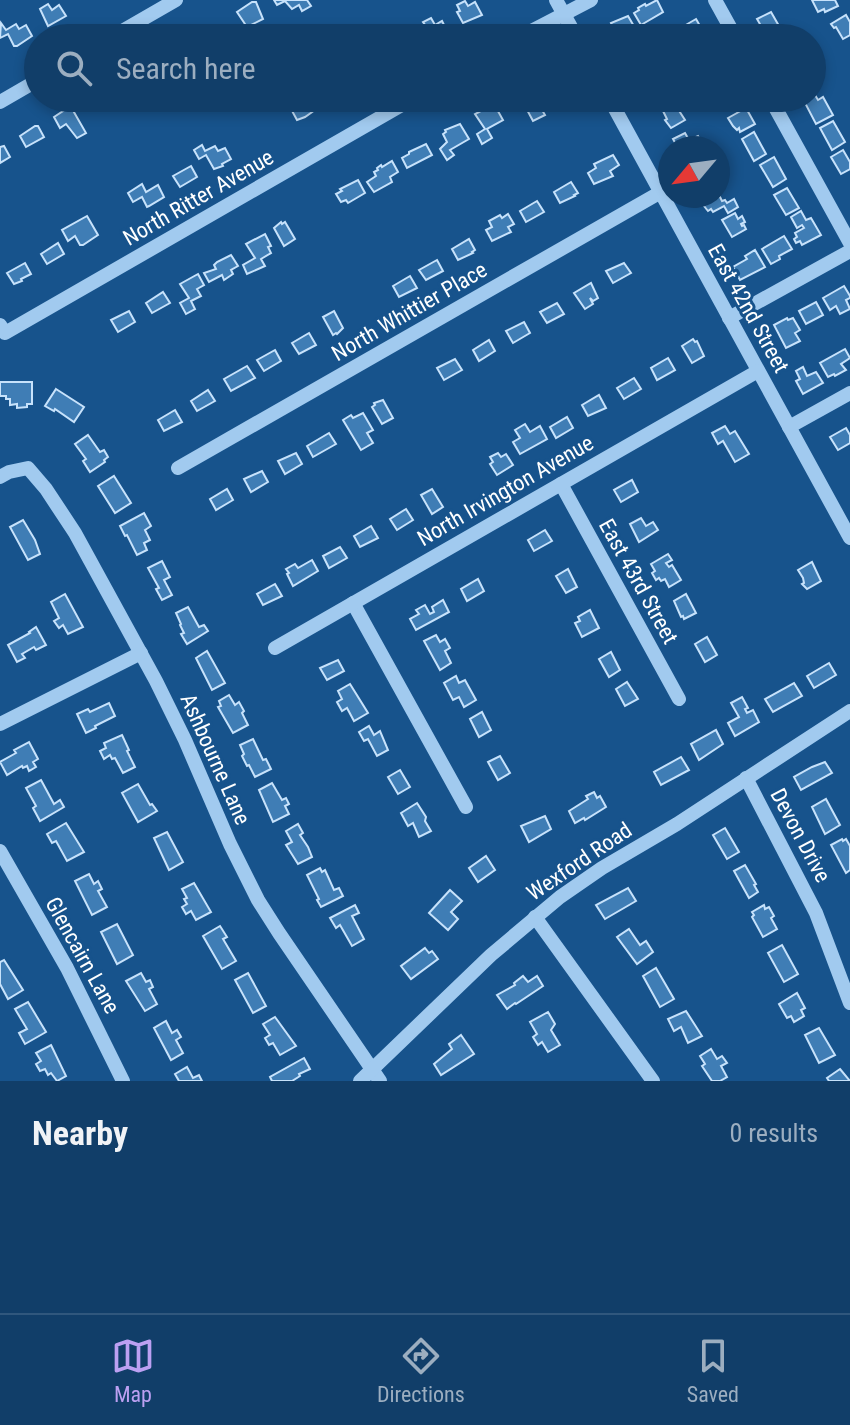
<!DOCTYPE html>
<style>
:root{--surface:#113e69;--page:#1e4971;--text:#f1f3f6;--muted:#9caec0;--line:#30577d;--accent:#bca0f2}
body{margin:0;font-family:"Roboto Condensed",sans-serif;background:var(--page);color:var(--text)}
.compass{position:absolute;left:658px;top:136px;width:72px;height:72px;border-radius:50%;background:var(--surface);box-shadow:0 4px 12px #0003;rotate:241deg}
.list{margin:0;padding:0;list-style:none}
h2{display:flex;justify-content:space-between;align-items:center;height:104px;margin:0;padding:0 32px;font-size:34px}
h2 small{font-size:26px;font-weight:400;color:var(--muted)}
.icon{flex:none;width:44px;height:44px;fill:none;stroke:currentColor;stroke-width:2;stroke-linecap:round;stroke-linejoin:round}
.map{position:relative;flex:none;width:850px;height:1081px;overflow:hidden}
.search{position:absolute;background:var(--surface);box-shadow:0 4px 12px #0003;left:24px;right:24px;top:24px;height:88px;display:flex;align-items:center;gap:20px;box-sizing:border-box;padding:0 28px;border-radius:44px;color:var(--muted);font-size:30px}
.sheet{height:232px;background:var(--surface)}
nav{display:flex;justify-content:space-around;align-items:center;box-sizing:border-box;height:112px;border-top:2px solid var(--line);background:var(--surface);font-size:22px;color:var(--muted)}
nav a{display:grid;justify-items:center;gap:4px}
nav .on{color:var(--accent)}
.map>svg:first-child{display:block}
.building{fill:#3f7db5;stroke:#c7e2fb;stroke-width:2}
.lines{fill:none;stroke-linecap:round;stroke-linejoin:round}
.minor{stroke:#a1caef;stroke-width:14}
.labels{text-anchor:middle;stroke-width:6;stroke-linejoin:round;paint-order:stroke}
.street-label{font-size:22px;fill:#fff;stroke:#17538c}
</style>
<div class="map">
<svg width="850" height="1081" viewBox="0 0 850 1081">
<rect width="100%" height="100%" fill="#17538c"/>
<!-- building -->
<g class="building">
<polygon points="274,0 307,0 311,6 302,11 299,5 292,9 285,1 277,5"/>
<polygon points="657,0 663,12 641,25 634,13 639,10 638,8 645,4 646,6"/>
<polygon points="812,0 835,0 838,6 825,12 824,9 818,12"/>
<polygon points="465,1 468,6 475,2 482,15 463,23 457,12 460,11 457,5"/>
<polygon points="252,2 256,2 263,19 247,27 237,12"/>
<polygon points="48,4 52,10 59,5 66,16 48,26 40,9"/>
<polygon points="771,12 783,33 776,38 768,38 757,19"/>
<polygon points="846,15 850,22 850,35 843,39 836,27 834,28 831,24"/>
<polygon points="628,16 635,28 624,35 626,38 614,38 608,27 612,25 611,23"/>
<polygon points="431,18 435,25 442,21 448,33 441,38 428,38 424,31 428,29 423,22"/>
<polygon points="696,19 707,38 685,38 682,33 687,31 684,26"/>
<polygon points="1,23 6,30 16,24 19,29 26,25 32,36 17,46 14,46 8,34 0,38"/>
<polygon points="815,95 818,100 823,97 833,115 816,124 804,101"/>
<polygon points="87,98 117,98 122,106 116,109 113,104 103,110 100,105 93,109"/>
<polygon points="512,98 535,98 545,115 533,121 525,106 519,109"/>
<polygon points="309,99 315,110 305,117 297,120 291,109"/>
<polygon points="674,103 685,120 671,128 665,120 667,119 662,109"/>
<polygon points="494,104 503,120 487,129 492,138 482,144 477,134 485,129 475,114"/>
<polygon points="66,107 68,109 71,107 86,133 77,138 66,124 60,128 54,117 63,111 62,110"/>
<polygon points="746,108 755,124 740,132 739,128 737,130 733,126 728,118"/>
<polygon points="833,121 845,142 832,150 820,128"/>
<polygon points="460,124 469,139 450,150 454,155 447,160 440,149 447,142 443,134 446,132 445,130"/>
<polygon points="35,126 38,126 44,137 26,147 20,136"/>
<polygon points="754,132 766,154 754,161 742,139"/>
<polygon points="685,133 689,140 698,136 703,147 678,148 673,139"/>
<polygon points="426,144 432,155 407,168 402,158 409,154 409,152"/>
<polygon points="202,145 205,151 215,146 218,151 225,148 231,159 222,164 223,166 214,169 206,155 199,159 194,150"/>
<polygon points="4,146 10,157 0,163 0,147"/>
<polygon points="843,150 850,162 850,169 841,174 831,157"/>
<polygon points="613,155 619,165 610,171 613,176 594,184 588,173 596,168 594,164"/>
<polygon points="774,157 786,179 773,187 760,165"/>
<polygon points="392,161 398,172 390,177 392,182 374,192 367,182 376,176 374,172 378,170 377,168 381,165 382,167"/>
<polygon points="191,166 197,177 180,187 173,176"/>
<polygon points="358,180 365,193 348,203 346,200 341,202 336,194 342,191 340,189"/>
<polygon points="571,182 578,193 574,195 575,196 560,203 554,192"/>
<polygon points="142,184 146,192 158,185 164,197 149,206 147,207 142,197 133,202 128,193"/>
<polygon points="787,188 799,208 786,215 774,195"/>
<polygon points="718,193 722,201 725,200 727,203 734,199 738,207 728,213 724,206 713,212 711,209 708,211 704,206 708,203 704,196 718,196"/>
<polygon points="537,201 544,212 526,222 520,211"/>
<polygon points="801,211 806,220 811,218 821,235 802,245 800,241 796,243 794,239 797,237 795,233 804,228 802,225 797,228 791,217"/>
<polygon points="735,213 738,219 742,216 745,222 741,224 742,226 744,225 746,229 732,237 722,220"/>
<polygon points="508,214 514,224 508,227 511,232 492,241 486,230 492,227 489,221 500,215 502,218"/>
<polygon points="87,216 98,235 83,245 80,245 75,236 68,241 62,230"/>
<polygon points="281,222 282,224 285,222 295,239 284,246 274,228"/>
<polygon points="265,234 271,246 268,247 271,253 261,259 265,266 247,274 243,265 255,258 246,244"/>
<polygon points="784,236 792,249 779,256 780,259 771,264 762,249"/>
<polygon points="469,239 475,250 472,252 473,253 458,260 452,249"/>
<polygon points="58,243 64,254 47,264 41,254"/>
<polygon points="755,250 765,267 740,280 733,267 747,259 745,256"/>
<polygon points="231,255 238,266 231,270 233,274 224,280 222,275 209,282 204,273 216,269 214,265 217,262"/>
<polygon points="437,260 443,271 426,280 419,270"/>
<polygon points="25,263 31,274 21,279 22,281 14,284 7,273"/>
<polygon points="624,263 631,273 613,283 606,271"/>
<polygon points="198,274 204,285 197,289 201,296 191,301 195,309 186,314 180,303 189,298 180,284"/>
<polygon points="410,276 417,288 399,297 393,286"/>
<polygon points="591,283 598,298 593,301 590,298 593,304 585,309 574,293"/>
<polygon points="844,286 850,296 850,298 846,300 850,309 840,314 836,306 830,310 823,298"/>
<polygon points="163,292 170,303 152,313 146,303"/>
<polygon points="816,302 823,315 806,324 799,311"/>
<polygon points="557,303 564,314 547,323 540,312"/>
<polygon points="129,311 135,322 118,332 111,320"/>
<polygon points="334,311 343,328 337,334 336,333 333,335 323,317"/>
<polygon points="787,318 788,320 793,318 800,330 795,333 800,341 786,348 774,325"/>
<polygon points="524,322 530,333 513,343 506,331"/>
<polygon points="309,333 316,345 299,354 292,343"/>
<polygon points="693,339 695,342 697,341 704,356 692,363 682,346"/>
<polygon points="489,340 495,351 479,361 473,350"/>
<polygon points="845,349 850,358 841,364 846,370 835,376 834,374 828,377 820,363"/>
<polygon points="275,350 281,361 264,371 257,360"/>
<polygon points="668,358 675,370 657,380 651,368"/>
<polygon points="455,359 462,370 444,380 437,368"/>
<polygon points="247,366 255,378 231,391 224,379"/>
<polygon points="803,367 807,376 816,372 823,383 803,394 796,381 800,379 796,371"/>
<polygon points="634,378 641,389 624,399 617,388"/>
<polygon points="0,382 32,382 32,404 27,404 27,407 17,408 17,404 10,405 10,399 6,399 6,396 0,396"/>
<polygon points="56,389 84,407 74,422 55,409 54,411 45,406"/>
<polygon points="208,390 215,401 197,411 191,401"/>
<polygon points="599,395 606,408 588,416 582,405"/>
<polygon points="383,400 393,418 382,424 372,407 375,405 374,403"/>
<polygon points="175,410 182,422 164,431 158,420"/>
<polygon points="363,413 373,430 367,433 373,443 361,450 343,420 351,415 353,418"/>
<polygon points="567,417 573,428 556,438 550,427"/>
<polygon points="525,424 530,432 540,426 547,439 520,454 513,442 520,438 515,430"/>
<polygon points="725,426 730,434 735,431 749,454 735,462 723,441 718,444 712,433"/>
<polygon points="846,428 850,435 850,443 838,450 830,437"/>
<polygon points="329,433 336,444 313,457 307,446"/>
<polygon points="88,435 100,452 104,450 108,457 104,460 105,462 90,472 83,461 86,459 75,444"/>
<polygon points="296,453 302,464 285,474 278,461"/>
<polygon points="498,453 501,457 506,454 513,465 497,475 490,464 493,462 490,457"/>
<polygon points="262,471 268,482 251,492 244,479"/>
<polygon points="114,476 131,503 115,513 98,486"/>
<polygon points="632,480 638,492 621,502 614,490"/>
<polygon points="227,489 233,500 216,510 210,499"/>
<polygon points="432,489 443,507 432,514 421,495"/>
<polygon points="406,509 413,520 397,530 390,519"/>
<polygon points="144,513 151,526 145,530 150,540 144,543 147,550 137,555 127,535 125,536 120,526"/>
<polygon points="641,518 646,526 653,522 658,530 639,542 630,524"/>
<polygon points="23,520 35,540 40,554 28,560 10,527"/>
<polygon points="371,526 378,538 360,547 354,536"/>
<polygon points="545,530 552,541 534,551 528,540"/>
<polygon points="340,547 347,558 329,568 323,556"/>
<polygon points="668,554 672,560 666,563 669,567 672,565 681,580 669,587 665,579 661,581 659,578 656,580 652,573 655,571 651,564"/>
<polygon points="312,560 318,571 293,586 287,574 289,573 286,569 295,564 298,568"/>
<polygon points="162,561 170,577 164,580 172,595 162,600 156,589 159,588 148,568"/>
<polygon points="812,562 821,581 807,589 802,584 804,583 803,578 798,570"/>
<polygon points="568,569 577,587 566,593 556,576"/>
<polygon points="478,579 484,591 467,601 461,589"/>
<polygon points="275,584 282,596 263,605 257,594"/>
<polygon points="65,594 83,627 68,634 63,625 59,628 54,621 59,618 51,602"/>
<polygon points="686,594 696,613 684,619 683,616 681,617 674,601"/>
<polygon points="443,600 449,612 416,630 410,619 419,614 416,610 425,605 430,614 434,612 432,607"/>
<polygon points="188,607 199,627 204,625 208,631 187,644 181,634 184,633 180,625 181,624 176,613"/>
<polygon points="590,610 599,628 582,637 575,623 580,621 578,617"/>
<polygon points="36,627 46,645 36,650 34,647 22,654 25,658 17,662 8,645 30,633 29,632"/>
<polygon points="436,635 440,642 445,639 450,648 445,651 451,663 440,670 424,641"/>
<polygon points="707,637 717,655 705,662 695,644"/>
<polygon points="207,651 225,683 212,690 196,658"/>
<polygon points="611,652 620,670 609,677 599,659"/>
<polygon points="338,660 344,671 327,680 320,668"/>
<polygon points="829,663 836,675 814,688 807,676"/>
<polygon points="456,676 459,683 465,680 476,700 464,707 459,697 453,700 444,683"/>
<polygon points="627,682 638,699 625,706 616,689"/>
<polygon points="794,683 802,696 773,712 765,699"/>
<polygon points="350,684 368,713 354,721 347,708 342,711 337,702 342,699 338,691"/>
<polygon points="229,695 235,705 239,702 244,711 242,713 248,725 233,733 218,707 221,706 219,701"/>
<polygon points="742,697 748,708 745,709 747,713 753,710 759,722 735,736 728,723 739,717 731,703"/>
<polygon points="109,703 115,716 95,726 96,728 86,733 77,714 88,709 90,712"/>
<polygon points="482,712 491,730 479,737 470,719"/>
<polygon points="369,726 374,735 380,731 388,750 377,756 368,739 364,741 359,732"/>
<polygon points="716,730 723,744 699,760 691,744"/>
<polygon points="122,735 129,750 127,751 135,767 123,773 115,758 112,759 110,755 104,759 100,751 106,748 104,743"/>
<polygon points="253,739 263,760 266,759 271,769 255,777 249,765 247,766 242,756 244,754 240,745"/>
<polygon points="29,742 38,759 33,762 36,767 29,771 27,766 23,768 22,766 7,775 0,762 16,753 14,750"/>
<polygon points="500,756 510,773 498,780 488,762"/>
<polygon points="681,757 689,770 661,785 654,772"/>
<polygon points="825,762 832,773 801,790 794,777 812,767"/>
<polygon points="400,770 410,787 398,794 388,777"/>
<polygon points="41,780 54,804 60,800 64,807 40,821 33,808 36,806 26,788"/>
<polygon points="272,783 282,800 286,798 289,804 285,806 289,814 273,822 259,790"/>
<polygon points="138,784 150,805 152,804 157,811 138,822 122,793"/>
<polygon points="594,792 597,798 600,796 606,807 585,820 584,818 575,823 569,811 588,799 586,796"/>
<polygon points="826,799 840,825 825,834 812,807"/>
<polygon points="417,803 426,817 425,821 431,831 419,837 413,823 408,826 401,813"/>
<polygon points="545,816 551,829 529,842 521,826"/>
<polygon points="66,823 84,852 67,861 56,841 52,843 47,834"/>
<polygon points="298,824 303,833 300,835 308,847 312,857 298,864 286,845 292,842 286,831"/>
<polygon points="725,828 739,852 727,859 713,835"/>
<polygon points="167,832 183,862 169,870 154,838"/>
<polygon points="842,839 843,841 846,839 850,846 850,870 846,873 831,845"/>
<polygon points="486,856 495,870 478,882 469,868"/>
<polygon points="745,865 756,884 754,885 758,892 749,898 734,871"/>
<polygon points="320,868 322,872 325,870 334,890 339,888 343,896 321,907 317,900 319,899 307,875"/>
<polygon points="89,874 94,884 98,881 102,889 98,891 107,907 92,915 75,881"/>
<polygon points="194,883 211,912 196,920 191,911 186,914 182,907 187,904 184,899 187,898 182,889"/>
<polygon points="628,888 636,901 605,919 596,905"/>
<polygon points="450,890 462,901 451,912 458,919 448,930 429,913"/>
<polygon points="355,905 359,913 352,916 364,939 352,946 340,925 336,928 330,918"/>
<polygon points="764,905 765,909 769,907 774,916 771,918 777,929 763,937 752,917 754,915 752,912"/>
<polygon points="117,924 133,955 117,964 101,932"/>
<polygon points="220,926 227,937 223,939 236,961 222,969 203,936"/>
<polygon points="629,929 640,945 646,941 653,952 637,964 617,937"/>
<polygon points="782,945 798,974 784,982 768,953"/>
<polygon points="425,948 429,953 432,951 438,959 411,979 401,966"/>
<polygon points="4,960 23,990 8,999 0,984 0,962"/>
<polygon points="656,968 674,999 660,1007 643,976"/>
<polygon points="141,973 146,982 150,980 153,987 149,989 157,1004 145,1011 126,981"/>
<polygon points="248,973 266,1006 253,1013 235,980"/>
<polygon points="523,976 528,982 537,976 543,986 516,1004 515,1003 507,1009 497,995 515,985 514,983"/>
<polygon points="797,993 805,1008 801,1010 804,1016 794,1022 791,1016 787,1018 779,1004"/>
<polygon points="28,1002 46,1032 25,1044 19,1033 27,1029 15,1009"/>
<polygon points="686,1011 702,1036 688,1043 681,1027 674,1031 668,1019"/>
<polygon points="548,1012 555,1024 551,1030 560,1045 548,1052 542,1042 538,1045 533,1037 537,1034 530,1022"/>
<polygon points="275,1017 296,1046 280,1055 273,1043 269,1045 265,1038 270,1035 263,1024"/>
<polygon points="166,1021 172,1033 177,1030 181,1037 176,1040 183,1053 171,1060 154,1028"/>
<polygon points="819,1028 835,1055 819,1063 805,1035"/>
<polygon points="461,1035 474,1054 441,1075 434,1064 452,1049 449,1044"/>
<polygon points="51,1045 66,1076 57,1081 51,1073 48,1075 45,1069 40,1071 36,1064 41,1061 36,1053"/>
<polygon points="711,1049 717,1059 722,1056 727,1063 721,1066 727,1077 720,1081 712,1081 702,1066 705,1064 700,1056"/>
<polygon points="304,1058 310,1069 299,1074 300,1076 292,1081 272,1081 270,1077"/>
<polygon points="187,1067 193,1078 199,1075 202,1081 179,1081 175,1074"/>
<polygon points="840,1069 850,1081 829,1081 827,1078"/>
</g>
<g class="lines">
<!-- minor -->
<g class="minor">
<polyline points="556,0 577,38"/>
<polyline points="715,0 736,38"/>
<polyline points="110,38 176,0"/>
<polyline points="518,38 591,0"/>
<polyline points="609,98 850,538"/>
<polyline points="770,98 850,243"/>
<polyline points="0,102 38,80"/>
<polyline points="729,318 850,251"/>
<polyline points="0,325 5,333 414,98"/>
<polyline points="789,427 850,393"/>
<polyline points="178,468 661,192"/>
<polyline points="0,477 9,472 28,468 46,489 75,533 156,681 185,740 230,844 258,900 279,933 380,1081"/>
<polyline points="561,484 679,699"/>
<polyline points="353,603 466,807"/>
<polyline points="275,648 758,371"/>
<polyline points="0,724 141,653"/>
<polyline points="746,778 816,913 850,1003"/>
<polyline points="0,851 67,968 123,1081"/>
<polyline points="535,917 653,1081"/>
<polyline points="360,1081 491,955 560,897 602,868 677,824 850,711"/>
</g>
</g>
<g class="labels">
<!-- street labels -->
<g class="street-label">
<text transform="translate(198 197) rotate(-30)" y="8">North Ritter Avenue</text>
<text transform="translate(749 308) rotate(61)" y="8">East 42nd Street</text>
<text transform="translate(409 311) rotate(-30)" y="8">North Whittier Place</text>
<text transform="translate(505 490) rotate(-30)" y="8">North Irvington Avenue</text>
<text transform="translate(639 581) rotate(61)" y="8">East 43rd Street</text>
<text transform="translate(216 759) rotate(66)" y="8">Ashbourne Lane</text>
<text transform="translate(801 835) rotate(62)" y="8">Devon Drive</text>
<text transform="translate(579 861) rotate(-34)" y="8">Wexford Road</text>
<text transform="translate(83 955) rotate(61)" y="8">Glencairn Lane</text>
</g>
</g>
</svg>
<svg class="compass" viewBox="-18 -18 36 36"><path d="M0-13l5 13h-10z" fill="#e53935"/><path d="M0 13l5-13h-10z" fill="#9caec0"/></svg>
<div class="search"><svg class="icon" aria-label="search" viewBox="0 0 24 24"><circle cx="10" cy="10" r="6"/><path d="M15 15l6 6"/></svg>Search here</div>
</div>
<section class="sheet">
<h2>Nearby<small>0 results</small></h2>
<ul class="list">
</ul>
</section>
<nav>
<a class="on"><svg class="icon" aria-label="map" viewBox="0 0 24 24"><path d="M3 6l6-2 6 2 6-2v14l-6 2-6-2-6 2zM9 4v14M15 6v14"/></svg>Map</a>
<a><svg class="icon" aria-label="directions" viewBox="0 0 24 24"><path d="M12 3l9 9-9 9-9-9zM9 14v-3h6M13 9l2 2-2 2"/></svg>Directions</a>
<a><svg class="icon" aria-label="saved" viewBox="0 0 24 24"><path d="M7 4h10v16l-5-4-5 4z"/></svg>Saved</a>
</nav>
